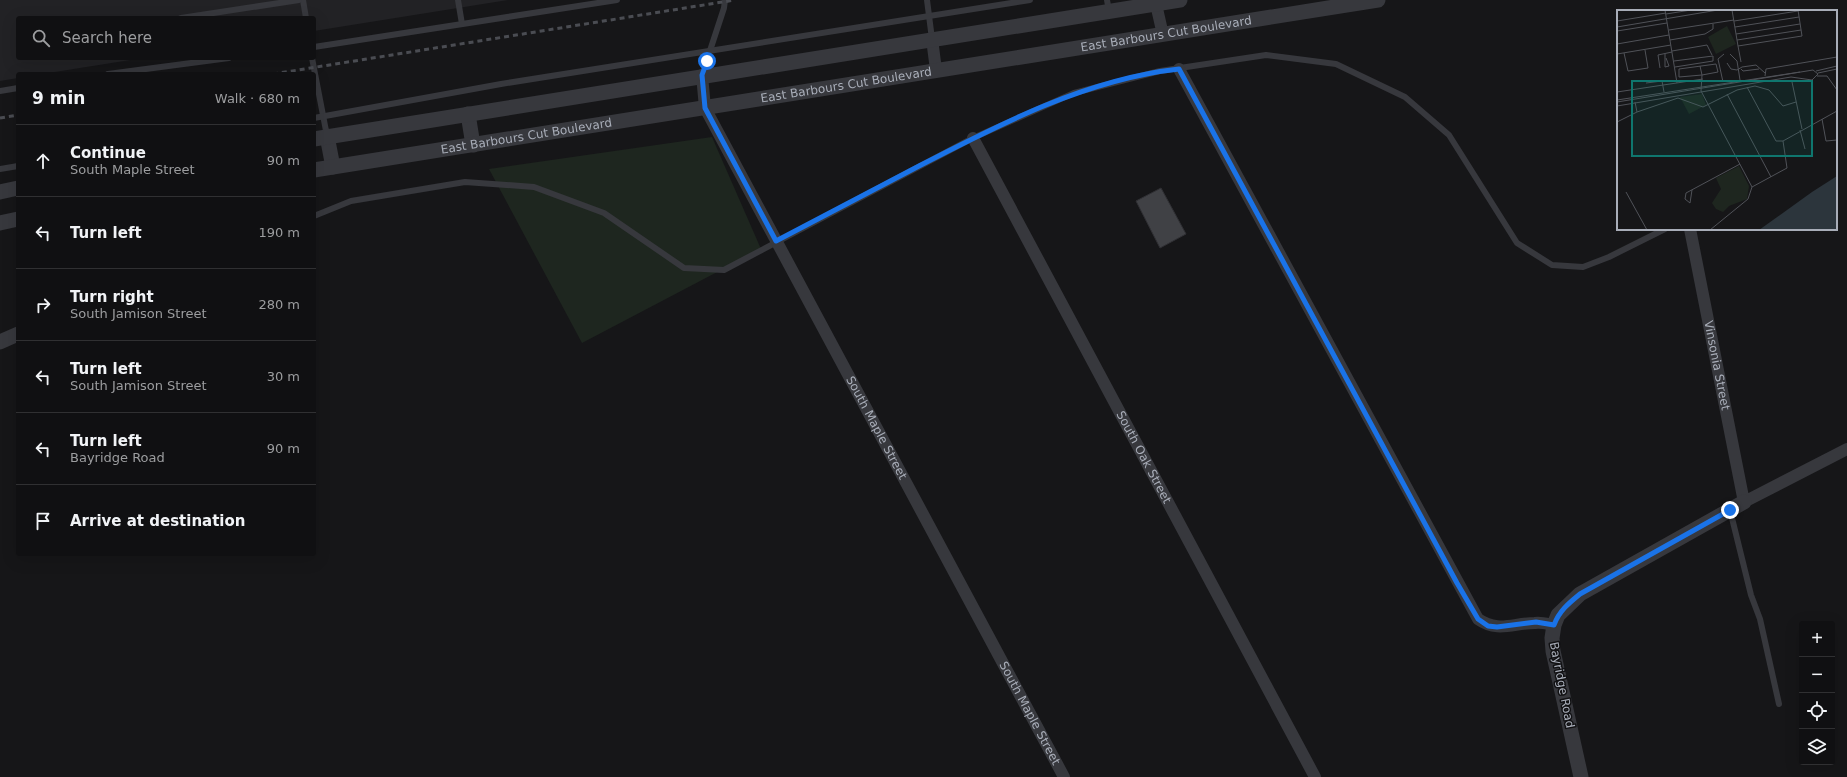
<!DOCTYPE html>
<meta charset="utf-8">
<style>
:root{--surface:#101012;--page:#1e1e20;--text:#f1f3f6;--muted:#9c9d9f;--line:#303032}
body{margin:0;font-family:"DejaVu Sans",sans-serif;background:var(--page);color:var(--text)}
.controls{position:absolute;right:12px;bottom:12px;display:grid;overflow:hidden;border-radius:4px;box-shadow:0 4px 16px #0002}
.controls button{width:36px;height:36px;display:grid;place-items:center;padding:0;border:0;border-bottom:1px solid var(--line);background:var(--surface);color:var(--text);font:20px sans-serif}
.stop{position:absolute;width:12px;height:12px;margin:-9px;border:3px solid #1a73e8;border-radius:50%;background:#fff}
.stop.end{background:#1a73e8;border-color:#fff;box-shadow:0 1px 4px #0008}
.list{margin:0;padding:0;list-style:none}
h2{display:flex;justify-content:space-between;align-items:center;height:52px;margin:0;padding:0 16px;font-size:17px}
h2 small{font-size:13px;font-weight:400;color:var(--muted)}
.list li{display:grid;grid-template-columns:26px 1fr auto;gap:12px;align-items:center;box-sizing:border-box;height:72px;padding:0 16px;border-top:1px solid var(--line)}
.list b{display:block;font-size:15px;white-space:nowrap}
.list p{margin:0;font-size:13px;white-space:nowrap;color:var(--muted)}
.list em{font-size:13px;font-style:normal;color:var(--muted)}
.icon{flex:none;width:22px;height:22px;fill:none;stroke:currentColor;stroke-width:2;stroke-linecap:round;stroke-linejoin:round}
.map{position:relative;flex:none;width:1847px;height:777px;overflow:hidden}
.search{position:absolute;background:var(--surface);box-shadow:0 4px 16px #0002;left:16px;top:16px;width:300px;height:44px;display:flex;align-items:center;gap:10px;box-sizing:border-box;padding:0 14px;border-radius:4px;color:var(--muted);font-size:15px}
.panel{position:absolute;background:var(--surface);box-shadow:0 4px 16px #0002;left:16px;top:72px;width:300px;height:484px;border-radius:4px}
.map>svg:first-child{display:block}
.built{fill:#222225}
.grass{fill:#1e261f}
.building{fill:#404145;stroke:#303034}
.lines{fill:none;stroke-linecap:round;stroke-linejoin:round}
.service{stroke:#37383d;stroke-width:6}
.minor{stroke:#37383d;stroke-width:12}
.tertiary{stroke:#37383d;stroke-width:15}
.rail{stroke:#4a4c52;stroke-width:3;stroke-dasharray:5 4;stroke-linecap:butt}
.route{stroke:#1a73e8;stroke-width:5}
.labels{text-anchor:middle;stroke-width:3;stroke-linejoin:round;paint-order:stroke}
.street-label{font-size:12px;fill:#a8adb8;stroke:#111113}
.inset-road{fill:none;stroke:#505258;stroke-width:1}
.view{fill:#0f766e;fill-opacity:0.15;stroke:#0f766e;stroke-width:2}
.inset-edge{fill:none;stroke:#a8adb8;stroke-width:2}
</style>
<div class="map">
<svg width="1847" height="777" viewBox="0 0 1847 777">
<rect width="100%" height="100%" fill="#161618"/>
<!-- built -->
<polygon class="built" points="0,0 508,0 314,31 314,18 18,18 18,58 143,58 42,74 18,74 18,78 0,81"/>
<!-- grass -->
<polygon class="grass" points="712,137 761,249 582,343 489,169"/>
<!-- building -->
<polygon class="building" points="1161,188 1186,234 1160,248 1136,201"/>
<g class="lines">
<!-- service -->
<g class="service">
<polyline points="303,0 306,18"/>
<polyline points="458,0 462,24"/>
<polyline points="927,0 932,39"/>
<polyline points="1107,0 1109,11"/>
<polyline points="181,18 299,0"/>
<polyline points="314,47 617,0"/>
<polyline points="312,58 327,136"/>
<polyline points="108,74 229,58"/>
<polyline points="702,75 724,8 725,0"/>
<polyline points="0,91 18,88"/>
<polyline points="314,118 501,84 1030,0"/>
<polyline points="0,169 18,166"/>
<polyline points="314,216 351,201 465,182 534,187 604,213 684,268 724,270 973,138 1074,93 1160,71 1266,55 1336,64 1405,97 1449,135 1517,243 1552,265 1583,267 1609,257 1665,229"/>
<polyline points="1730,510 1751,595 1760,619 1779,704"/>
</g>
<!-- minor -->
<g class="minor">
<polyline points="1156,4 1163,35"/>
<polyline points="932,39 936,70"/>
<path d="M1179,69L1478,619C1498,633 1513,623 1535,623C1541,622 1548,624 1554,625"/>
<path id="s1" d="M702,75L705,108L1064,777"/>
<path id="s2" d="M973,138L1315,777"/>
<path id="s3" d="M1690,229L1744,502L1847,449"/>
</g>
<!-- tertiary -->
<g class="tertiary">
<polyline points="468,114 473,145"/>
<polyline points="327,136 333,167"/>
<polyline points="314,139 1180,0"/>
<path id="s4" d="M314,170L1378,0"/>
<polyline points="0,192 18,188"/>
<polyline points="0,223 18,219"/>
<polyline points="0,342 18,334"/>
<polyline points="1581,777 1553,651 1552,638 1554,625 1558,615 1580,594 1744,502"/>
</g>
<!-- rail -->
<g class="rail">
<polyline points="273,74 735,0"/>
<polyline points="0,118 18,115"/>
</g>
</g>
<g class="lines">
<!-- route -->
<path class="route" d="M707,61L702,75L705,108L776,241C824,216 871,191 919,166C1000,124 1087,79 1179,69L1457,583L1478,619L1488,626L1497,627L1536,622L1554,625C1559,611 1569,603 1580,594L1730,510"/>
</g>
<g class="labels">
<!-- street labels -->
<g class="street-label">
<text dy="4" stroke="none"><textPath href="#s4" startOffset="863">East Barbours Cut Boulevard</textPath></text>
<text dy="4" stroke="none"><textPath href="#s4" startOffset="539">East Barbours Cut Boulevard</textPath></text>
<text dy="4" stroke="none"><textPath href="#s4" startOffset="215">East Barbours Cut Boulevard</textPath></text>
<text dy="4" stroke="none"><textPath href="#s3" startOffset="139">Vinsonia Street</textPath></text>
<text dy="4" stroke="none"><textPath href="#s1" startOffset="396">South Maple Street</textPath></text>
<text dy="4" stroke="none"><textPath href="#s2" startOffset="362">South Oak Street</textPath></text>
<text transform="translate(1562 685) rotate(79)" y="4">Bayridge Road</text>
<text dy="4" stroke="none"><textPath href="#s1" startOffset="720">South Maple Street</textPath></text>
</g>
</g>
<!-- overview -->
<g transform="translate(1617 10)">
<rect width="220" height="220" fill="#161618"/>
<path d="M85,84L89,95L72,104L63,87Z" fill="#1e261f"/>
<path d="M122,156L132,176L130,189L112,196L106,202L99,199L95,193L104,179L99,168Z" fill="#1e261f"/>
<path d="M110,16L119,34L99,44L91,27Z" fill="#1e261f"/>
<path d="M220,166V220H142L195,182Z" fill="#2c353c"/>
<path class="inset-road" d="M48,0L60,73M115,0L121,36M49,4L74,0M0,11L49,3M117,11L181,1M0,17L101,0M118,17L182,7M52,20L117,10M0,21L50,13M119,24L183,14M53,30L88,24L96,19V14M120,30L184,20M0,34L52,25M55,41L90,35L95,45M7,43L11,61L31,58L28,40M0,44L54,35M48,44V57L52,56L49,48M113,44L120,51L123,70M57,51L96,46V51L58,57M124,52L121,36L185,26L181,0M110,53L114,59L120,60L125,57L139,55L148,63M83,56L85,65L101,62L99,54L62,59V67L85,65L84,81L135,177M43,58L41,45L55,42M124,59L126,61L142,59M199,61L220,56M201,63L220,59M148,66L149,59L220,47M200,66H210L220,80M106,72L101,49L107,44M175,72L185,119M29,73L45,71L47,82M130,77L159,131H166M0,82L86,69M110,84L154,167M0,90L183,62M0,92L196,60L201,64L195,70L174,67L0,96M20,102L61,88L86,97L120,80L138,76L152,80L166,96L179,92M205,109L209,131L220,130M0,112L20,102L18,92M183,120L188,139M166,131L220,101M75,180L73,193L68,189L69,183L123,154M9,182L30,220M93,220L131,189L135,177L170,158L166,131"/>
<path class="view" d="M15,71H195V146H15Z"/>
<rect width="220" height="220" class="inset-edge"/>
</g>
</svg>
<div class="controls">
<button>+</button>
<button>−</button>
<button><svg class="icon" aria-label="locate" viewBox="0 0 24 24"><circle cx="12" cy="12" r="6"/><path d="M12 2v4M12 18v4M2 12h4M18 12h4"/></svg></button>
<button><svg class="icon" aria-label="layers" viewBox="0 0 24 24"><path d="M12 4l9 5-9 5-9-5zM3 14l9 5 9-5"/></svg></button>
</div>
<div class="stop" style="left:707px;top:61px"></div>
<div class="stop end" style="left:1730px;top:510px"></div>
<div class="search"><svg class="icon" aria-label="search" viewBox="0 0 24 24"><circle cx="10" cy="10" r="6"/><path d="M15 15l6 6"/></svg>Search here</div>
<section class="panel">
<h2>9 min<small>Walk · 680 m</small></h2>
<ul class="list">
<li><svg class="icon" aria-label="ahead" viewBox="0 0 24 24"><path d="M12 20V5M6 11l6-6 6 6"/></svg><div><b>Continue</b><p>South Maple Street</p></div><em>90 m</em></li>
<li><svg class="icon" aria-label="left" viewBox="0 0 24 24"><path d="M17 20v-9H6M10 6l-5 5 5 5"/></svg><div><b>Turn left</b></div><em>190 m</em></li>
<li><svg class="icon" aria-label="right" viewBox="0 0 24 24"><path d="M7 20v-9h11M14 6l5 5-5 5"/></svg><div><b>Turn right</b><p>South Jamison Street</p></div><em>280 m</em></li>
<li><svg class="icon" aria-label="left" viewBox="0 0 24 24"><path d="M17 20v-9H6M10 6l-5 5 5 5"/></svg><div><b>Turn left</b><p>South Jamison Street</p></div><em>30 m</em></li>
<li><svg class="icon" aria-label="left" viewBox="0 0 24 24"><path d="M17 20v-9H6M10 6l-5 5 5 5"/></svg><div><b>Turn left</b><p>Bayridge Road</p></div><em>90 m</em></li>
<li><svg class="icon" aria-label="arrive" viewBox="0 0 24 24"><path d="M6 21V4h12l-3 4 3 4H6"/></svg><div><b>Arrive at destination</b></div></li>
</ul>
</section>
</div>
